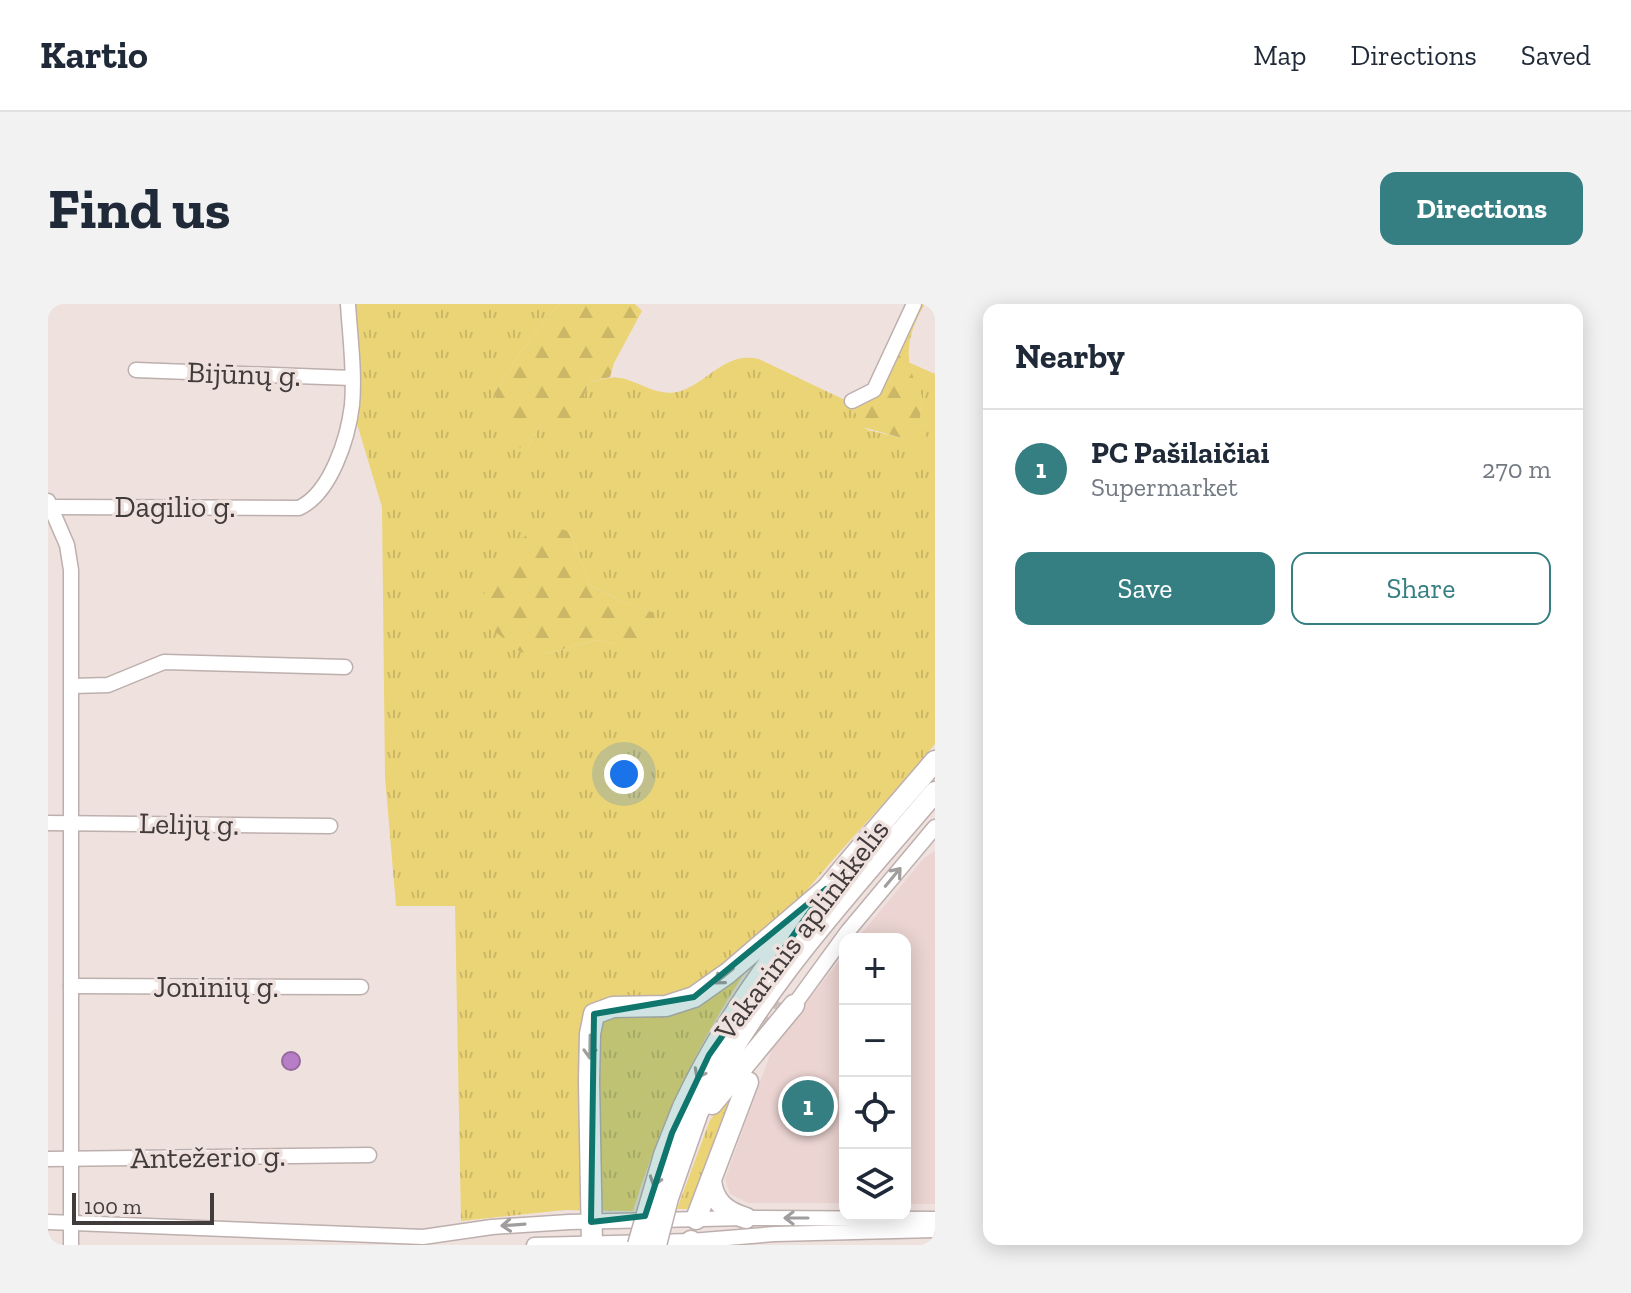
<!DOCTYPE html>
<meta charset="utf-8">
<style>
:root{--surface:#fff;--page:#f2f2f3;--text:#1f2937;--muted:#747a83;--line:#e0e1e3;--accent:#357e81}
body{margin:0;font-family:"Zilla Slab",serif;background:var(--page);color:var(--text)}
.controls{position:absolute;right:24px;bottom:24px;display:grid;overflow:hidden;border-radius:16px;box-shadow:0 4px 20px #0003}
.controls button{width:72px;height:72px;display:grid;place-items:center;padding:0;border:0;border-bottom:2px solid var(--line);background:var(--surface);color:var(--text);font:40px sans-serif}
.scale{position:absolute;left:24px;bottom:20px;width:142px;box-sizing:border-box;padding-left:8px;border:4px solid #413b3b;border-top:0;font-size:22px;line-height:28px;white-space:nowrap;color:#413b3b;-webkit-text-stroke:6px #efe1de;paint-order:stroke}
.you{position:absolute;left:576px;top:470px;width:28px;height:28px;margin:-20px;border:6px solid #fff;border-radius:50%;background:#1a73e8;box-shadow:0 0 0 12px #1a73e833}
.badge{display:grid;place-items:center;width:52px;height:52px;border-radius:50%;background:var(--accent);color:#fff;font-size:26px;font-weight:700}
.pin{position:absolute;translate:-50% -50%;border:4px solid #fff;box-shadow:0 2px 8px #0006}
.list{margin:0;padding:0;list-style:none}
h2{display:flex;justify-content:space-between;align-items:center;height:104px;margin:0;padding:0 32px;font-size:34px}
h2 small{font-size:26px;font-weight:400;color:var(--muted)}
.list li{display:grid;grid-template-columns:52px 1fr auto;gap:24px;align-items:center;box-sizing:border-box;height:120px;padding:0 32px;border-top:2px solid var(--line)}
.list b{display:block;font-size:30px;white-space:nowrap}
.list p{margin:0;font-size:26px;white-space:nowrap;color:var(--muted)}
.list em{font-size:26px;font-style:normal;color:var(--muted)}
.actions{display:flex;gap:16px;padding:24px 32px}
.actions a{flex:1;padding:18px 0;border:2px solid var(--accent);border-radius:16px;text-align:center;font-size:28px;color:var(--accent)}
.actions .main{background:var(--accent);color:#fff}
.icon{flex:none;width:44px;height:44px;fill:none;stroke:currentColor;stroke-width:2;stroke-linecap:round;stroke-linejoin:round}
.map{position:relative;flex:none;width:887px;height:941px;overflow:hidden;border-radius:16px}
header{display:flex;align-items:center;gap:48px;box-sizing:border-box;height:112px;padding:0 40px;background:var(--surface);border-bottom:2px solid var(--line)}
header strong{font-size:38px}
nav{display:flex;gap:44px;margin-inline-start:auto;font-size:28px}
.intro{display:flex;align-items:center;justify-content:space-between;box-sizing:border-box;height:192px;padding:0 48px}
h1{margin:0;font-size:56px}
.button{padding:20px 36px;border-radius:16px;background:var(--accent);color:#fff;font-size:28px;font-weight:700}
main{display:flex;gap:48px;padding:0 48px}
aside{flex:1;background:var(--surface);border-radius:16px;box-shadow:0 4px 20px #0003}
.map>svg:first-child{display:block}
.built{fill:#ebd4d1}
.grass{fill:url(#grass-tufts);fill-rule:evenodd}
.forest{fill:url(#forest-firs)}
.water{fill:#b77dc7;stroke:#94699d;stroke-width:2}
.lines{fill:none;stroke-linecap:round;stroke-linejoin:round}
.highway-tunnel{stroke:#ccc0bd;stroke-width:20;stroke-dasharray:20 10;stroke-linecap:butt}
.minor-casing{stroke:#bdafad;stroke-width:17}
.highway-casing{stroke:#bdafad;stroke-width:23}
.minor{stroke:#fff;stroke-width:14}
.highway{stroke:#fff;stroke-width:20}
.highway-bridge-casing{stroke:#bdafad;stroke-width:23;stroke-linecap:butt}
.highway-bridge{stroke:#fff;stroke-width:20}
.oneway{stroke:#a09d9d}
.marked{fill:#0f766e;fill-opacity:0.2;stroke:#0f766e;stroke-width:6;stroke-linejoin:round}
.labels{text-anchor:middle;stroke-width:7;stroke-linejoin:round;paint-order:stroke}
.street-label{font-size:30px;fill:#413b3b;stroke:#efe1de}
</style>
<header>
<strong>Kartio</strong>
<nav><a>Map</a><a>Directions</a><a>Saved</a></nav>
</header>
<div class="intro"><h1>Find us</h1><a class="button">Directions</a></div>
<main>
<div class="map">
<svg width="887" height="941" viewBox="0 0 887 941">
<defs>
<pattern id="grass-tufts" width="24" height="20" patternUnits="userSpaceOnUse" patternTransform="scale(2)"><rect width="24" height="20" fill="#ebd475"/><path d="M3 7l-1-3M5 7V3M7 7l1-3M15 17l-1-3M17 17v-4M19 17l1-3" fill="none" stroke="#cbb766"/></pattern>
<pattern id="forest-firs" width="22" height="20" patternUnits="userSpaceOnUse" patternTransform="scale(2)"><rect width="22" height="20" fill="#ebd475"/><path d="M5 1l3.5 6h-7zM16 11l3.5 6h-7z" fill="#cbb766"/></pattern>
</defs>
<rect width="100%" height="100%" fill="#efe1de"/>
<!-- built -->
<g class="built">
<polygon points="887,547 887,900 857,900 857,635 809,635 876,554"/>
<polygon points="797,650 797,899 700,899 682,890 677,875 727,737"/>
</g>
<!-- grass -->
<g class="grass">
<path d="M300,0H511L474,46L447,88L480,145L495,116L536,91L542,78C552,76 562,72 573,74C592,78 611,94 633,87C661,77 678,47 711,55L803,99L814,122L820,126L854,134L866,131L879,134C867,119 873,110 874,92L863,74L860,58L887,70V440C844,492 797,540 754,592C676,686 621,790 585,907L517,906L413,917L407,602H348L337,473L334,203L304,103ZM522,228L542,281L573,297L605,309L587,340H568L549,336L492,351Z"/>
<polygon points="693,776 643,905 629,905 662,816"/>
</g>
<!-- forest -->
<g class="forest">
<polygon points="511,0 587,0 594,7 566,59 562,73 542,78 536,91 538,101 519,121 495,116 480,145 470,143 450,105 447,88 474,46"/>
<path d="M858,0H877C857,33 855,59 874,92C873,112 867,122 883,138L879,141L866,132L854,134L814,123L803,99C832,76 844,33 858,0Z"/>
<polygon points="502,221 522,228 542,281 573,297 606,309 604,326 598,336 587,340 568,340 549,336 492,351 472,348 438,320 433,300 440,276 484,224"/>
</g>
<!-- water -->
<circle class="water" cx="243" cy="757" r="9"/>
<g class="lines">
<!-- highway-tunnel -->
<polyline class="highway-tunnel" points="716,733 731,698"/>
<defs>
<g id="minor">
<polyline points="88,66 304,74"/>
<polyline points="804,97 826,86 866,0"/>
<polyline points="0,197 19,241 23,266 23,941"/>
<path d="M2,203L251,204C283,189 300,134 304,101C307,68 302,33 300,0"/>
<polyline points="25,382 60,381 116,358 297,363"/>
<polyline points="0,519 282,522"/>
<polyline points="23,682 313,683"/>
<polyline points="746,701 800,627 887,523"/>
<polyline points="0,855 321,851"/>
<polyline points="0,918 375,933 444,923 521,918 698,914 887,915"/>
<polyline points="486,941 643,937 727,930 887,926"/>
</g>
<g id="highway">
<polyline points="664,800 746,701"/>
<path d="M635,803C696,672 795,565 887,457"/>
<path d="M650,808C711,684 799,592 887,488"/>
<path d="M663,876C665,898 678,908 698,914"/>
<polyline points="648,915 700,778"/>
<polyline points="544,941 541,777 542,730 546,710 565,703 618,702 646,693 680,669 778,585"/>
<polyline points="643,941 643,937"/>
</g>
</defs>
<!-- minor casing -->
<use href="#minor" class="minor-casing"/>
<!-- highway casing -->
<use href="#highway" class="highway-casing"/>
<!-- minor -->
<use href="#minor" class="minor"/>
<!-- highway -->
<use href="#highway" class="highway"/>
<defs>
<g id="highway-bridge">
<polyline points="590,941 616,851 635,803"/>
<polyline points="608,941 620,894 650,808"/>
</g>
</defs>
<!-- highway-bridge casing -->
<use href="#highway-bridge" class="highway-bridge-casing"/>
<!-- highway-bridge -->
<use href="#highway-bridge" class="highway-bridge"/>
</g>
<!-- one-way arrows -->
<defs><path id="oneway-shaft" d="M-6 0H5M1.5-3L5.5 0L1.5 3" fill="none" stroke-width="1.6" stroke-linecap="round" stroke-linejoin="round" transform="scale(2)"/></defs>
<g class="oneway">
<use href="#oneway-shaft" transform="translate(845 573) rotate(-50)"/>
<use href="#oneway-shaft" transform="translate(676 672) rotate(141)"/>
<use href="#oneway-shaft" transform="translate(542 743) rotate(91)"/>
<use href="#oneway-shaft" transform="translate(654 764) rotate(117)"/>
<use href="#oneway-shaft" transform="translate(609 871) rotate(108)"/>
<use href="#oneway-shaft" transform="translate(748 914) rotate(180)"/>
<use href="#oneway-shaft" transform="translate(465 921) rotate(176)"/>
</g>
<!-- marked area -->
<path class="marked" d="M778,585L661,751L624,829L597,912L543,918L546,710L646,693Z"/>
<g class="labels">
<!-- street labels -->
<g class="street-label">
<text transform="translate(196 70) rotate(2)" y="10">Bijūnų g.</text>
<text x="127" y="213">Dagilio g.</text>
<text transform="translate(141 520) rotate(1)" y="10">Lelijų g.</text>
<text transform="translate(754 626) rotate(-53)" y="10">Vakarinis aplinkkelis</text>
<text x="168" y="693">Joninių g.</text>
<text transform="translate(160 853) rotate(-1)" y="10">Antežerio g.</text>
</g>
</g>
</svg>
<div class="controls">
<button>+</button>
<button>−</button>
<button><svg class="icon" aria-label="locate" viewBox="0 0 24 24"><circle cx="12" cy="12" r="6"/><path d="M12 2v4M12 18v4M2 12h4M18 12h4"/></svg></button>
<button><svg class="icon" aria-label="layers" viewBox="0 0 24 24"><path d="M12 4l9 5-9 5-9-5zM3 14l9 5 9-5"/></svg></button>
</div>
<div class="scale">100 m</div>
<div class="you"></div>
<div class="pin badge" style="left:760px;top:802px">1</div>
</div>
<aside>
<h2>Nearby<small></small></h2>
<ul class="list">
<li><span class="badge">1</span><div><b>PC Pašilaičiai</b><p>Supermarket</p></div><em>270 m</em></li>
</ul>
<div class="actions"><a class="main">Save</a><a>Share</a></div>
</aside>
</main>
